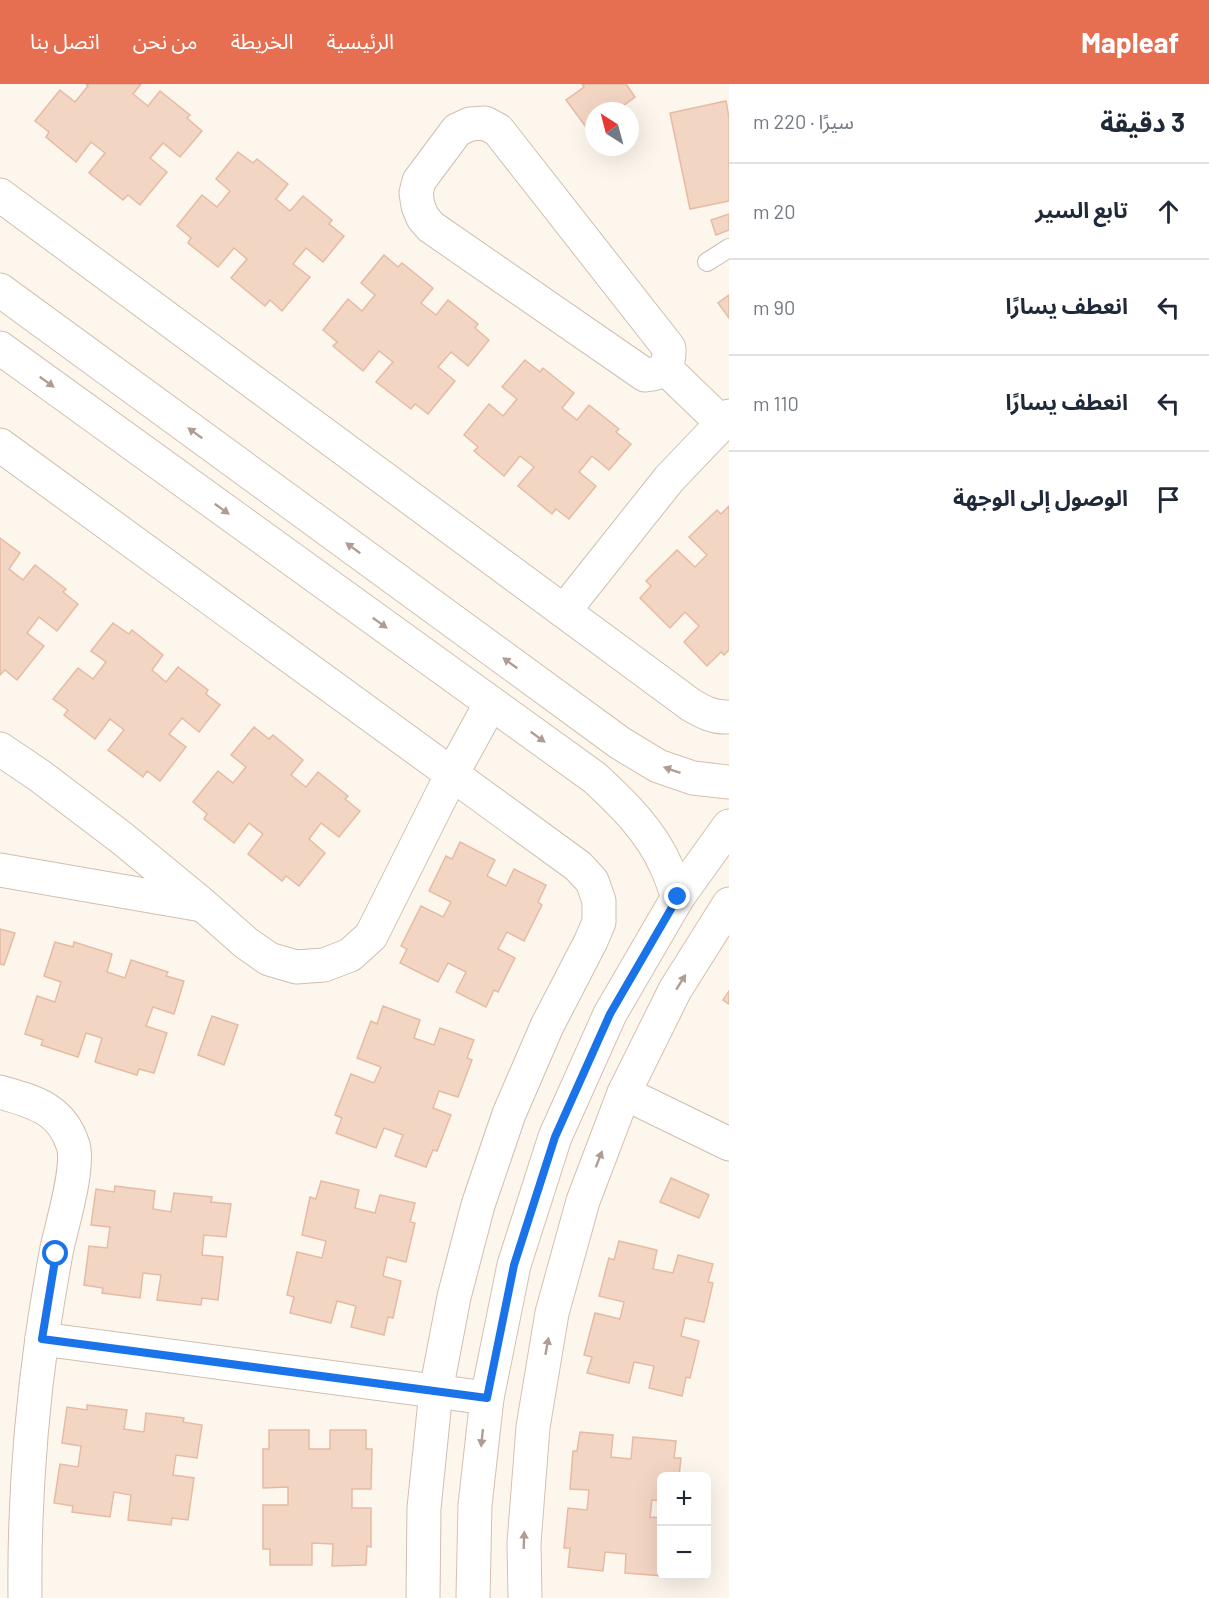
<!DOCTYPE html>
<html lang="ar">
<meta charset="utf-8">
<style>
:root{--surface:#fff;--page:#f2f2f3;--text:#1f2937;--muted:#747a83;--line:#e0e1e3;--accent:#e76f51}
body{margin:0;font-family:Barlow,"Noto Sans Arabic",sans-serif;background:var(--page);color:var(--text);direction:rtl}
.controls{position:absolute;right:18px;bottom:18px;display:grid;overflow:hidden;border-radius:9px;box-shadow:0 6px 24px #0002}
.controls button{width:54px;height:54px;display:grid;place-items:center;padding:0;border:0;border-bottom:2px solid var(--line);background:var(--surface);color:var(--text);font:30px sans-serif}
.compass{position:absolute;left:585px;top:18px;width:54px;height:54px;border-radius:50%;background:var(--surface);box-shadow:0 6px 24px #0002;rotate:324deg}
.stop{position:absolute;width:18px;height:18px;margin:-14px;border:4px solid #1a73e8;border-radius:50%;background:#fff}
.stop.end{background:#1a73e8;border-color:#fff;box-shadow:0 2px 6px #0008}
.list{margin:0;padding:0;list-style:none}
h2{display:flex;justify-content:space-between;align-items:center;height:78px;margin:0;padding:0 24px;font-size:26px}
h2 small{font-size:20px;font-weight:400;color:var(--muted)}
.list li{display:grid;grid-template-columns:39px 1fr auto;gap:18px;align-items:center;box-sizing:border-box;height:96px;padding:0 24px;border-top:2px solid var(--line)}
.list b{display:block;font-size:22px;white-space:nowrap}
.list em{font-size:20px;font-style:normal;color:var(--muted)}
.icon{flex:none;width:33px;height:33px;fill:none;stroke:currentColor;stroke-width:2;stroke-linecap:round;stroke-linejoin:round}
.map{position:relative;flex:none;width:729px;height:1514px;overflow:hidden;direction:ltr}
header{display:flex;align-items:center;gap:36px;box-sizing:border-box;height:84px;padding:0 30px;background:var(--accent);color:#fff}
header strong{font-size:28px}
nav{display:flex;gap:33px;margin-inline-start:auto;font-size:21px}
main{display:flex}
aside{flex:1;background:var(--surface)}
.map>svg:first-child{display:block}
.building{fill:#f3d5c3;stroke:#e6bba3;stroke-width:1.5}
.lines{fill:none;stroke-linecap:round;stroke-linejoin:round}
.lane-casing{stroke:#d1beb0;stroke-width:20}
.street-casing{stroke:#d1beb0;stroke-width:35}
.secondary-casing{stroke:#d6c0b0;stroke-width:35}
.lane{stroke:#fff;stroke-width:18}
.street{stroke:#fff;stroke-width:33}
.secondary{stroke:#fff;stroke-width:33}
.oneway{fill:#af9d94}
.route{stroke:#1a73e8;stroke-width:8}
</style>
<header>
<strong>Mapleaf</strong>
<nav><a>الرئيسية</a><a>الخريطة</a><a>من نحن</a><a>اتصل بنا</a></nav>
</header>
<main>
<aside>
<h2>3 دقيقة<small>سيرًا · 220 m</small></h2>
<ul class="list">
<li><svg class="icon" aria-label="ahead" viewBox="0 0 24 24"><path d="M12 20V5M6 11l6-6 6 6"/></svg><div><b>تابع السير</b></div><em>20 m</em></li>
<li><svg class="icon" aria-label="left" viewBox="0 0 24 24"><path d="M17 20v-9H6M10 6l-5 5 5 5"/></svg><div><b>انعطف يسارًا</b></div><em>90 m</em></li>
<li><svg class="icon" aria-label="left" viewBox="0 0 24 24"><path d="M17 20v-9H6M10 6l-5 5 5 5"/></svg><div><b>انعطف يسارًا</b></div><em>110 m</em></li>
<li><svg class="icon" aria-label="arrive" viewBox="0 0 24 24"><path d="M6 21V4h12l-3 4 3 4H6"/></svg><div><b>الوصول إلى الوجهة</b></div></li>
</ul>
</aside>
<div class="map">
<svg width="729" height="1514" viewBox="0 0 729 1514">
<rect width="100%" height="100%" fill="#fdf6ec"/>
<!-- building -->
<g class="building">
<polygon points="86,0 141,0 133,10 148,22 160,7 190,31 187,34 202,47 180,73 163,59 150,74 167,88 140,121 128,111 123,116 89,89 105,69 91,58 76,78 46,53 49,48 35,37 60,6 75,18 88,2"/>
<polygon points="582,0 626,0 635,13 616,27 594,27 594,38 586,43 566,16 584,3"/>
<polygon points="726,17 729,34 729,117 690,125 670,29"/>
<polygon points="238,68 253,79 257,75 288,100 276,115 290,127 303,112 332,136 329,140 344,152 323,178 306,164 293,180 310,193 282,227 270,216 265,222 231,194 247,175 234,164 218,183 188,159 191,154 177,142 202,111 217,123 230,107 216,95"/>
<polygon points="729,130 729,146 716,151 711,136"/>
<polygon points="384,171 398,183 402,179 433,204 421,219 436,231 448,216 478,240 475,244 489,256 468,282 451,268 438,283 455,297 428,330 415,320 411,325 376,298 393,278 379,267 363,287 333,262 337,258 323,246 348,215 362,227 375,211 361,199"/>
<polygon points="729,211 729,234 718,219"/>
<polygon points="525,276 540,288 543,284 574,309 562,324 577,336 589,321 619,345 616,348 631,360 609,386 592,372 579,388 596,402 569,435 556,425 552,430 518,402 534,383 520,372 504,392 474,367 478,363 464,351 489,320 503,332 517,315 502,303"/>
<polygon points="729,422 729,566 724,571 721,568 707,582 684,558 699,542 685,528 670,544 640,514 651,502 646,497 677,466 695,483 707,471 689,453 717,426 721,430"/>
<polygon points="0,454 20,469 9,485 23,496 35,481 66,505 63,508 78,520 57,547 39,533 27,549 44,562 17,596 5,586 0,591"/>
<polygon points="113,539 129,550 132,546 163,571 152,586 166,598 178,583 208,606 206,610 220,621 199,648 182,634 169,650 186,663 160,697 147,687 143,693 108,666 124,646 110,635 95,655 64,631 68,626 53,615 78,584 93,595 106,578 91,567"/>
<polygon points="254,643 269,655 273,651 303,676 291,691 306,703 318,688 348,712 345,715 360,727 339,753 321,739 309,755 325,769 299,802 286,792 282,797 248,770 263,750 249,739 234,759 204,735 207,730 193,718 218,687 233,699 246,683 231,671"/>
<polygon points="460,758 495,776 487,792 506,802 514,785 546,801 538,818 542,821 524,857 507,848 498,865 515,874 498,908 494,906 486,923 456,908 466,888 448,879 438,898 400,879 407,865 401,862 421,822 443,833 451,818 429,807 446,772 452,775"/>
<polygon points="0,845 15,849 4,881 0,880"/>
<polygon points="55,858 73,863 74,858 112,870 107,888 125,894 131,876 168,888 166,892 184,897 174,930 153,923 146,942 167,949 154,989 139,985 137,991 95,978 102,954 86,949 78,973 41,961 43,956 25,950 37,912 55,918 61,898 44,892"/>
<polygon points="729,907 729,920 723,916"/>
<polygon points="383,922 420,936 414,954 434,961 440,944 474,956 467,974 472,976 458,1013 439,1007 433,1024 451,1031 437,1067 433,1066 426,1083 395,1072 403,1051 384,1044 376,1064 336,1049 342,1034 335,1031 351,990 374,999 381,983 357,974 371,937 377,940"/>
<polygon points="212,932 238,941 224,981 198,971"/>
<polygon points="671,1094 709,1111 699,1134 660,1118"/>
<polygon points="321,1097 359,1106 355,1124 375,1129 380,1111 415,1119 410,1138 415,1139 406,1178 387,1173 383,1192 401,1197 393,1234 388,1233 384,1251 351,1243 356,1222 337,1217 331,1239 290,1229 294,1213 287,1211 297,1168 322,1174 326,1157 302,1151 310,1113 316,1115"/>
<polygon points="115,1102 155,1107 153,1125 171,1128 174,1109 212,1113 211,1118 231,1120 226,1153 204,1151 202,1171 223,1173 218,1216 202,1214 201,1221 157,1216 161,1191 143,1189 140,1214 102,1209 103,1204 84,1201 89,1162 107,1164 110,1143 91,1141 96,1105 114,1108"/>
<polygon points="619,1157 657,1166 653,1185 673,1189 678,1171 713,1180 708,1198 713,1199 704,1238 685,1234 681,1252 699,1257 690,1294 686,1293 682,1312 649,1304 654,1282 634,1278 629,1299 587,1289 592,1273 584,1271 595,1229 620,1235 624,1218 599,1212 609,1174 614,1176"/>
<polygon points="87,1321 127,1326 124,1345 144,1348 146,1329 184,1334 183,1338 202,1341 197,1374 176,1371 173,1391 194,1394 188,1436 172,1434 171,1441 128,1436 131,1411 114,1408 110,1433 72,1428 73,1422 54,1419 60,1380 78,1383 81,1362 62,1359 67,1323 87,1326"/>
<polygon points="269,1346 309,1346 309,1365 330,1365 330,1346 366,1346 366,1365 372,1365 371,1405 352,1405 352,1424 371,1424 371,1463 367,1462 366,1481 332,1482 333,1460 312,1459 312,1481 270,1481 270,1465 263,1465 263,1421 288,1421 288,1403 263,1404 263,1365 269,1365"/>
<polygon points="580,1348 613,1351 611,1373 631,1375 633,1353 676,1357 674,1374 681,1374 679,1392 662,1392 662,1417 652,1416 650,1433 662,1434 662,1492 664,1492 625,1489 626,1470 605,1468 603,1487 568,1483 570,1464 564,1464 568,1424 587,1426 589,1406 570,1405 573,1367 577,1367"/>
</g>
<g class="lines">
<defs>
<polyline id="lane" points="707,178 729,164"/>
<g id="street">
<path d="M485,39L498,46L669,264C670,283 663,290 645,291L431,143L423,134L418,122L416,109L419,97L457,46L470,40Z"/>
<path d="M0,111L691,621C703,628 714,634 729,633"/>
<polyline points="665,284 722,339"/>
<polyline points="0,361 578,782 592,797 599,817 599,838 591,857 547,942 509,1030 478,1121 454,1213 436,1307 424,1424 423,1514"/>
<polyline points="564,527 669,395 729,332"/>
<polyline points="0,665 40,692 123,755 203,821 246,859 269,875 296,883 324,881 350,871 371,852 452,690 491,619"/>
<polyline points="0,786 202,821"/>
<path d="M0,1008C34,1018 61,1024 73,1061C80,1084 61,1143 56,1169C51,1197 46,1226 42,1254C30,1340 24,1428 25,1514"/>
<polyline points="624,1009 729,1060"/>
<polyline points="42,1255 487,1314"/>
</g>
<g id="secondary">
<polyline points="0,206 620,659 658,682 693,694 729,698"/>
<path d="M0,264L595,694C622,719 651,747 666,782C671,792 674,803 678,813"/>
<polyline points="473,1514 475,1421 487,1314 514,1181 555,1053 610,930 678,813 729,742"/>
<polyline points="525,1514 524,1459 533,1343 552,1229 583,1117 624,1009 675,906 729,820"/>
</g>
</defs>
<!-- lane casing -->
<use href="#lane" class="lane-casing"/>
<!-- street casing -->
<use href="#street" class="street-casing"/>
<!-- secondary casing -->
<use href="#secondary" class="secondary-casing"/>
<!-- lane -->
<use href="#lane" class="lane"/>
<!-- street -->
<use href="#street" class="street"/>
<!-- secondary -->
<use href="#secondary" class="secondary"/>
</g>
<!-- one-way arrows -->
<defs><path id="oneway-solid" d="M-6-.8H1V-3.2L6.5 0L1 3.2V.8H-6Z" transform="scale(1.5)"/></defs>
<g class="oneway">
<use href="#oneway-solid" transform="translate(47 298) rotate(36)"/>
<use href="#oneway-solid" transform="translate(195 349) rotate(-144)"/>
<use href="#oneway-solid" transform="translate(222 425) rotate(36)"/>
<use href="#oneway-solid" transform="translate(353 464) rotate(-144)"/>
<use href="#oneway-solid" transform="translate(380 539) rotate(36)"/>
<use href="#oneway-solid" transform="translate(510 579) rotate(-144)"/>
<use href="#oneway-solid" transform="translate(538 653) rotate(36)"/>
<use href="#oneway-solid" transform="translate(672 686) rotate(-161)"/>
<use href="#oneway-solid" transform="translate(681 898) rotate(-58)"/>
<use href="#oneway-solid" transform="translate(599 1075) rotate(-69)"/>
<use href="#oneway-solid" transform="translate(547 1262) rotate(-80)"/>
<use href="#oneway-solid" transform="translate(482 1354) rotate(96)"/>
<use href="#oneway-solid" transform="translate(524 1456) rotate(-88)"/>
</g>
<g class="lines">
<!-- route -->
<polyline class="route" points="56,1170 42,1255 487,1314 514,1181 555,1053 610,930 678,813"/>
</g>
</svg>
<div class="controls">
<button>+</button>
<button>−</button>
</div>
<svg class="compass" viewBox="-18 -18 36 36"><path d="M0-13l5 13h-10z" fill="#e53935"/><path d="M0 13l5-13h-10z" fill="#747a83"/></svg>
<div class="stop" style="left:56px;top:1170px"></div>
<div class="stop end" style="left:678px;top:813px"></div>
</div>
</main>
